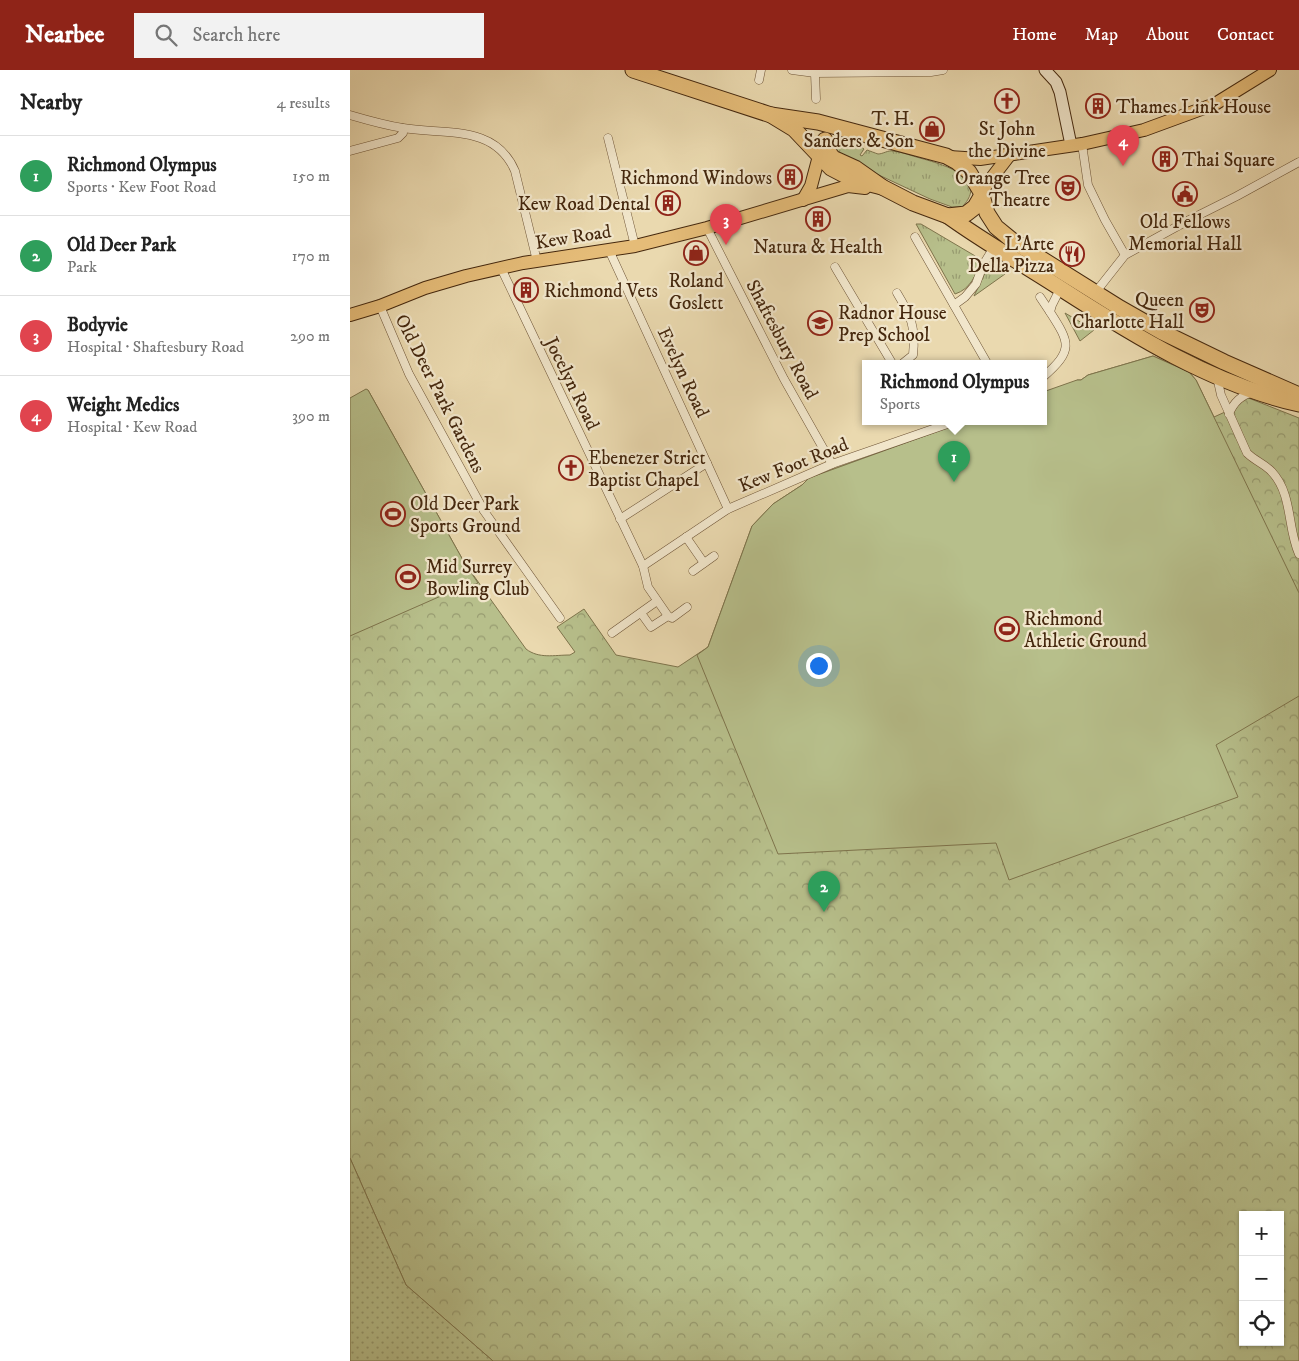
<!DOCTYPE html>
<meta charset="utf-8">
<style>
:root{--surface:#fff;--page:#f2f2f2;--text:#222;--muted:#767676;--line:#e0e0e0;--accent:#8f2418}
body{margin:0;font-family:"IM FELL DW Pica",serif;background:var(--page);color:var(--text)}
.controls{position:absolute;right:15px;bottom:15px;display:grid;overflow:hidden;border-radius:0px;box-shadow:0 1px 4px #0004}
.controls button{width:45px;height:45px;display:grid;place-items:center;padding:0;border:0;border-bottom:1px solid var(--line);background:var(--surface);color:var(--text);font:25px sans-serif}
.you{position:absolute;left:468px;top:595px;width:18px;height:18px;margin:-12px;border:4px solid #fff;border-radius:50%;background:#1a73e8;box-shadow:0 0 0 8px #1a73e833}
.badge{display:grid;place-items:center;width:32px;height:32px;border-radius:50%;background:var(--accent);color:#fff;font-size:16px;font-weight:700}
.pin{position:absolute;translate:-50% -41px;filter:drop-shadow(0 1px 2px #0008)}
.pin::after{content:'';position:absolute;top:26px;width:18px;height:15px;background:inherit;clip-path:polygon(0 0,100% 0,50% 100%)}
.popup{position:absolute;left:512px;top:290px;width:185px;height:65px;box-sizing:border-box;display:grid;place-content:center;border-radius:0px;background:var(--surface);filter:drop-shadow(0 1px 4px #0005);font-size:16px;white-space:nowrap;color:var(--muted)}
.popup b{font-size:19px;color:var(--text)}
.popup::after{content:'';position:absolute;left:50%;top:100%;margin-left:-10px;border:10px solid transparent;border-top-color:var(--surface)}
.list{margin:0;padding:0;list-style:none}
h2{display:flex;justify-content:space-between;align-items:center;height:65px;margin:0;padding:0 20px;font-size:21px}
h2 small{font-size:16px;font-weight:400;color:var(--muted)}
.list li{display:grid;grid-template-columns:32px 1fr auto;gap:15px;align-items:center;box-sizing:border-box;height:80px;padding:0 20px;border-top:1px solid var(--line)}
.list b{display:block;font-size:19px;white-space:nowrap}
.list p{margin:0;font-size:16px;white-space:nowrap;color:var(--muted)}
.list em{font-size:16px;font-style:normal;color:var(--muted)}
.icon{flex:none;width:28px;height:28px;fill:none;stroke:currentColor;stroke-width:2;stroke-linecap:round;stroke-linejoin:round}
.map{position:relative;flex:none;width:949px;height:1291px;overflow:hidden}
header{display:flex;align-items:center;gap:30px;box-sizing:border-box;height:70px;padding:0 25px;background:var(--accent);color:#fff}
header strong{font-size:24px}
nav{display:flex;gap:28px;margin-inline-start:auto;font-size:18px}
.search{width:350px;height:45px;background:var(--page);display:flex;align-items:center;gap:12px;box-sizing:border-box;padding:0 18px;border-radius:0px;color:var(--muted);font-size:19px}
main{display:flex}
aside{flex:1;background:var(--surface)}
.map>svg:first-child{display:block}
.grass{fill:url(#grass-tufts);stroke:#7e744c}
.park{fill:url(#park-crowns);stroke:#7e744c;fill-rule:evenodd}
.garden{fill:url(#garden-dots);stroke:#7e744c}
.pitch{fill:#b7bf8b;stroke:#7e744c}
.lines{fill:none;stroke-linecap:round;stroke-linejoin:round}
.street-casing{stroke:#6e5436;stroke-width:9}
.secondary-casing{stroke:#45280e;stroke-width:13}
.primary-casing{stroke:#45280e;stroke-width:14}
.highway-casing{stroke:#45280e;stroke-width:17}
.street{stroke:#f1e6cb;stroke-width:8}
.secondary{stroke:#f1e6cb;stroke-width:11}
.primary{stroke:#e5bc78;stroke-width:12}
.highway{stroke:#e5bc78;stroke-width:15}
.labels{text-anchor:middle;stroke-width:4.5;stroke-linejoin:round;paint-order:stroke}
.poi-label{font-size:19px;fill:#45280e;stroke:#f1e6cb;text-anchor:start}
.street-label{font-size:19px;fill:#45280e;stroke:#f1e6cb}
</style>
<header>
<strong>Nearbee</strong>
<div class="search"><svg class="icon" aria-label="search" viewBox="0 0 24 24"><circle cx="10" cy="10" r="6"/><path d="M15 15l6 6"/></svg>Search here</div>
<nav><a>Home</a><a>Map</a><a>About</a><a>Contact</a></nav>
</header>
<main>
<aside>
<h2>Nearby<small>4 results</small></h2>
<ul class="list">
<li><span class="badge" style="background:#2e9e5b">1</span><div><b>Richmond Olympus</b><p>Sports · Kew Foot Road</p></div><em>150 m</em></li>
<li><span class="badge" style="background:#2e9e5b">2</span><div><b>Old Deer Park</b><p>Park</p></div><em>170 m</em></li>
<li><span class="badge" style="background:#e0444e">3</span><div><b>Bodyvie</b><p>Hospital · Shaftesbury Road</p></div><em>290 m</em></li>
<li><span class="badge" style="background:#e0444e">4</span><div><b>Weight Medics</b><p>Hospital · Kew Road</p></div><em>390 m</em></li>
</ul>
</aside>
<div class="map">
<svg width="949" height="1291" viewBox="0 0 949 1291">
<defs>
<pattern id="grass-tufts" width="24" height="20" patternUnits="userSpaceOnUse" patternTransform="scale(1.25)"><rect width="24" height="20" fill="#b7bf8b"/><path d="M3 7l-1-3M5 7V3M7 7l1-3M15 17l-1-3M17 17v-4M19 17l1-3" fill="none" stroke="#979b70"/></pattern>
<pattern id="park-crowns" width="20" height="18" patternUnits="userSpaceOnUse" patternTransform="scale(1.25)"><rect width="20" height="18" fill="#b7bf8b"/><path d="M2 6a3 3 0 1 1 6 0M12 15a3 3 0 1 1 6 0" fill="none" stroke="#979b70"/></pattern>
<pattern id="garden-dots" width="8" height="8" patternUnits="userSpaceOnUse" patternTransform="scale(1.25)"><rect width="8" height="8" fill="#b7bf8b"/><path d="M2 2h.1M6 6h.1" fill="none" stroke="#979b70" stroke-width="1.8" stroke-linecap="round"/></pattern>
</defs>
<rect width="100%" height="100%" fill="#ead9af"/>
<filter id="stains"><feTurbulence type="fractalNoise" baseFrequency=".004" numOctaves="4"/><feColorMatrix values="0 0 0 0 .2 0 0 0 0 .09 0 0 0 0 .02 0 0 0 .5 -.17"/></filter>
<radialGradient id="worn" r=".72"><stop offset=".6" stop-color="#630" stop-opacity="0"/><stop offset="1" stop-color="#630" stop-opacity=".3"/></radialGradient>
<!-- grass -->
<g class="grass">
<path d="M491,67L504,71L514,79L510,85L512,86L517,80C520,81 525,83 528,84C533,84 538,80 543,81C552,82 562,86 570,88C591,94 641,107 612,137H602L580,129L499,91L484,82L483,76Z"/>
<path d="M566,154H571L632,190C626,204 621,219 605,224Z"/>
<polygon points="641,195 655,204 624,226 636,201"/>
<polygon points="715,243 744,260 730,271"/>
</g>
<!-- park -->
<path class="park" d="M803,286L839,302L846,310L864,347L886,337L896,327L949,348V1291H143L56,1215L0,1088V329L18,320L114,492L176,579C189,589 204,585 220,585L225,582L207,557L234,539L266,585L328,597L358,577L402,456L423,434L452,415L459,408L616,351H693L727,310H731L738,305ZM893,1145H930V1272H893Z"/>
<!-- garden -->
<polygon class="garden" points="0,1088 56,1215 143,1291 0,1291"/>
<!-- pitch -->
<g class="pitch">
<polygon points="803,286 839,302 846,310 949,523 949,626 866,675 888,727 659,810 646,773 428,784 347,585 358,577 402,456 423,434 452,415 459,408 616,351 693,351 693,322 727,310 731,310 738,305"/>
<polygon points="16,319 18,320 114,492 128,513 100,522 0,566 0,328"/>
</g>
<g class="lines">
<defs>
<g id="street">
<polyline points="442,0 465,3 581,2 593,0"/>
<polyline points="465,3 466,29"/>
<polyline points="409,10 411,0"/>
<path d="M0,45C17,50 35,55 53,58C94,65 145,54 165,101L187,191"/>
<polyline points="258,68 285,176"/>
<polyline points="732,74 738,115 755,150 775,185"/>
<polyline points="0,81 48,68 53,63 52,58"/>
<polyline points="357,158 434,309 482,394"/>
<polyline points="565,167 637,293"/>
<polyline points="259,180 378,439"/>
<polyline points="485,197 542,293"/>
<polyline points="151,198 293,496 298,517 318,546 322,548 337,537"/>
<path d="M547,223C561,246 566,257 563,285L553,293"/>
<polyline points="745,223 775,185 839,150 887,126 949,92"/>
<polyline points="690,227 700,242"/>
<polyline points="604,235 615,227 626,214 633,195 644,177"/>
<polyline points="30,236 59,304 134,441 210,548"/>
<path d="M693,307C724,280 720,273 700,242L702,235L710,219"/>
<path d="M867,307L871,325L897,383C905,391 915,394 922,402C943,425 937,458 949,484"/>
<path d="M879,344C883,333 892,324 904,322"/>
<polyline points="270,449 357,393"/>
<polyline points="336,467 354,493"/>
<polyline points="293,496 378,439 482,394 606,351"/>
<polyline points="343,501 364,486"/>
<polyline points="291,543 301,557 318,546"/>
<polyline points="262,563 307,531"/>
</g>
<polyline id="secondary" points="695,0 706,12 710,22 721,75"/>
<g id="primary">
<polyline points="599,87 630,89 732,74 794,60 865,34 920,0"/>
<polyline points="631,122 661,83"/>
<polyline points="453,130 461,116 469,86"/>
<polyline points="0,245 30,236 75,218 116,206 173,193 285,176 357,158 498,116 515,118"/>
</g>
<g id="highway">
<polyline points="283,0 421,45 444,59 481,98 504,110 532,117"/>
<polyline points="421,45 468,52 596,86 607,92 619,102 631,122 637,143 646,157 663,171 770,238 812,262 874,292 949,325"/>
<polyline points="475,70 477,80 483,88 505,98 532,117 563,133 598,146 616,144 625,137 632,125"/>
<path d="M598,146C634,172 673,194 710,218C783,265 864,315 949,334"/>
</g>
</defs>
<!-- street casing -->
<use href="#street" class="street-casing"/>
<!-- secondary casing -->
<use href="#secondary" class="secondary-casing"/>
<!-- primary casing -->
<use href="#primary" class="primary-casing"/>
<!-- highway casing -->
<use href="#highway" class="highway-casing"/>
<!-- street -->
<use href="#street" class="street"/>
<!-- secondary -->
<use href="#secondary" class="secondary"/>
<!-- primary -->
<use href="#primary" class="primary"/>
<!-- highway -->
<use href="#highway" class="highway"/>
</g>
<!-- icons -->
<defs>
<symbol id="church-ring" viewBox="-11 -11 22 22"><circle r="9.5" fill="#f1e6cb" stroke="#8f2418" stroke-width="1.5"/><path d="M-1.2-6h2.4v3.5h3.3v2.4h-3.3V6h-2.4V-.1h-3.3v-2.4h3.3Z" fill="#8f2418"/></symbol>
<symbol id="building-ring" viewBox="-11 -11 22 22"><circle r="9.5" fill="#f1e6cb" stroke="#8f2418" stroke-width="1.5"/><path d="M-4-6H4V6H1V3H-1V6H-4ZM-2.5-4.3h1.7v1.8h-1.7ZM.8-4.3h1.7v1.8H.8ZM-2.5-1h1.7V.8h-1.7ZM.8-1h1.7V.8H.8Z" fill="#8f2418"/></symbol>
<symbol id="shop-ring" viewBox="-11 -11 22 22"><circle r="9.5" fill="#f1e6cb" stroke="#8f2418" stroke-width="1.5"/><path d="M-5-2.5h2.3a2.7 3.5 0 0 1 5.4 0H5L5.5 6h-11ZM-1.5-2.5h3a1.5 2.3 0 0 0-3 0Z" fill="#8f2418"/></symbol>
<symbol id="theatre-ring" viewBox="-11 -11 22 22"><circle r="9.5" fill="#f1e6cb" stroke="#8f2418" stroke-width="1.5"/><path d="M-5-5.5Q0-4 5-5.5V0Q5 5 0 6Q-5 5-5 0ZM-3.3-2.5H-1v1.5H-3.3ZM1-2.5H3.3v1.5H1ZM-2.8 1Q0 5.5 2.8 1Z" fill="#8f2418"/></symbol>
<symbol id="civic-ring" viewBox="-11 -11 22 22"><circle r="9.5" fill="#f1e6cb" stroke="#8f2418" stroke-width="1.5"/><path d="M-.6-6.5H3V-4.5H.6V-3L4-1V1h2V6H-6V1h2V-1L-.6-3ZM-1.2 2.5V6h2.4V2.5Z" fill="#8f2418"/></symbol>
<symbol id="restaurant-ring" viewBox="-11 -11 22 22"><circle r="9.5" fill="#f1e6cb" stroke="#8f2418" stroke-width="1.5"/><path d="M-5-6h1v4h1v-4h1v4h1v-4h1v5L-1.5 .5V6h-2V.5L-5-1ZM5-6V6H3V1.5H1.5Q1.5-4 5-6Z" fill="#8f2418"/></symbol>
<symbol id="school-ring" viewBox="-11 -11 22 22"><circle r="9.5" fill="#f1e6cb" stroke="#8f2418" stroke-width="1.5"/><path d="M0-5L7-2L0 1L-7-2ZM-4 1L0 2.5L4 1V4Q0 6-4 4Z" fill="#8f2418"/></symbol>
<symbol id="stadium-ring" viewBox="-11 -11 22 22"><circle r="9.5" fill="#f1e6cb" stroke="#8f2418" stroke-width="1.5"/><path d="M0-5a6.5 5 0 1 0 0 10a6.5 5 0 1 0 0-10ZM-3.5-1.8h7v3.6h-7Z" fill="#8f2418"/></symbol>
</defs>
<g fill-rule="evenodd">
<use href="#church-ring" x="643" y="17" width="28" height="28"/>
<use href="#building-ring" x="734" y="22" width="28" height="28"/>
<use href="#shop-ring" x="568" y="45" width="28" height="28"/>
<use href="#building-ring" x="801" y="75" width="28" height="28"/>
<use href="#building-ring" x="426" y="93" width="28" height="28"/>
<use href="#theatre-ring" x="704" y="104" width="28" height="28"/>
<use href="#civic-ring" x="821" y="110" width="28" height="28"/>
<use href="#building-ring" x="304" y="119" width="28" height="28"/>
<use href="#building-ring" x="454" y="135" width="28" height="28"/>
<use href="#shop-ring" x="332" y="169" width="28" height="28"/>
<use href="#restaurant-ring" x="708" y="170" width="28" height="28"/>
<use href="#building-ring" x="162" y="206" width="28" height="28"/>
<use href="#theatre-ring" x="838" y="226" width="28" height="28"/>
<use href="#school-ring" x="456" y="239" width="28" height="28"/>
<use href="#church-ring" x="207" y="384" width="28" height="28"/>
<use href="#stadium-ring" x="29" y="430" width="28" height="28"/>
<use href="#stadium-ring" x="44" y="493" width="28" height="28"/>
<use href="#stadium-ring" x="643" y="545" width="28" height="28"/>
</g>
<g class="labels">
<!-- poi labels -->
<g class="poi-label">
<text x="766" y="43">Thames Link House</text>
<text x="564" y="55" text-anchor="end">T. H.<tspan x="564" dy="22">Sanders &amp; Son</tspan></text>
<text x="657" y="65" text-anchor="middle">St John<tspan x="657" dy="22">the Divine</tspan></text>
<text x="832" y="96">Thai Square</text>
<text x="422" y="114" text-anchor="end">Richmond Windows</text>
<text x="700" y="114" text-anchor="end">Orange Tree<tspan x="700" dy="22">Theatre</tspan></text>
<text x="300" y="140" text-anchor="end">Kew Road Dental</text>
<text x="835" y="158" text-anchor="middle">Old Fellows<tspan x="835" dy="22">Memorial Hall</tspan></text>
<text x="704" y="180" text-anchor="end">L'Arte<tspan x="704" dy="22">Della Pizza</tspan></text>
<text x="468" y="183" text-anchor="middle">Natura &amp; Health</text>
<text x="346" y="217" text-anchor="middle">Roland<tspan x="346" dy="22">Goslett</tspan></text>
<text x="194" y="227">Richmond Vets</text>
<text x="834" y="236" text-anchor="end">Queen<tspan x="834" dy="22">Charlotte Hall</tspan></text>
<text x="488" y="249">Radnor House<tspan x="488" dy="22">Prep School</tspan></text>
<text x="238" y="394">Ebenezer Strict<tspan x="238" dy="22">Baptist Chapel</tspan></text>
<text x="60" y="440">Old Deer Park<tspan x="60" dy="22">Sports Ground</tspan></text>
<text x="76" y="503">Mid Surrey<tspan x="76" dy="22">Bowling Club</tspan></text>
<text x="674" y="555">Richmond<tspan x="674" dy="22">Athletic Ground</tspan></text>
</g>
<!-- street labels -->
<g class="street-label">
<text transform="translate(223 166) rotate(-9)" y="7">Kew Road</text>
<text transform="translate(433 269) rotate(62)" y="7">Shaftesbury Road</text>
<text transform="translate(334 302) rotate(65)" y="7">Evelyn Road</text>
<text transform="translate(223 313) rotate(64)" y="7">Jocelyn Road</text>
<text transform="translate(91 323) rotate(63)" y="7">Old Deer Park Gardens</text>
<text transform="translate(443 394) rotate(-22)" y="7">Kew Foot Road</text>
</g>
</g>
<rect width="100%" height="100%" filter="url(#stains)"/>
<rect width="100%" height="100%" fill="url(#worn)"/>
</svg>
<div class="controls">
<button>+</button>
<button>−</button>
<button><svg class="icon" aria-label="locate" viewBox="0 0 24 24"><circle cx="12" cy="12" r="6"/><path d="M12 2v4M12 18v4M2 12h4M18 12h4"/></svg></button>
</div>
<div class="you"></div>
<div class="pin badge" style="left:604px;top:412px;background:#2e9e5b">1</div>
<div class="popup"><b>Richmond Olympus</b>Sports</div>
<div class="pin badge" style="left:474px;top:842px;background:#2e9e5b">2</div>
<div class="pin badge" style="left:376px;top:175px;background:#e0444e">3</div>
<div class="pin badge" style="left:773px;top:96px;background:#e0444e">4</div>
</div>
</main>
